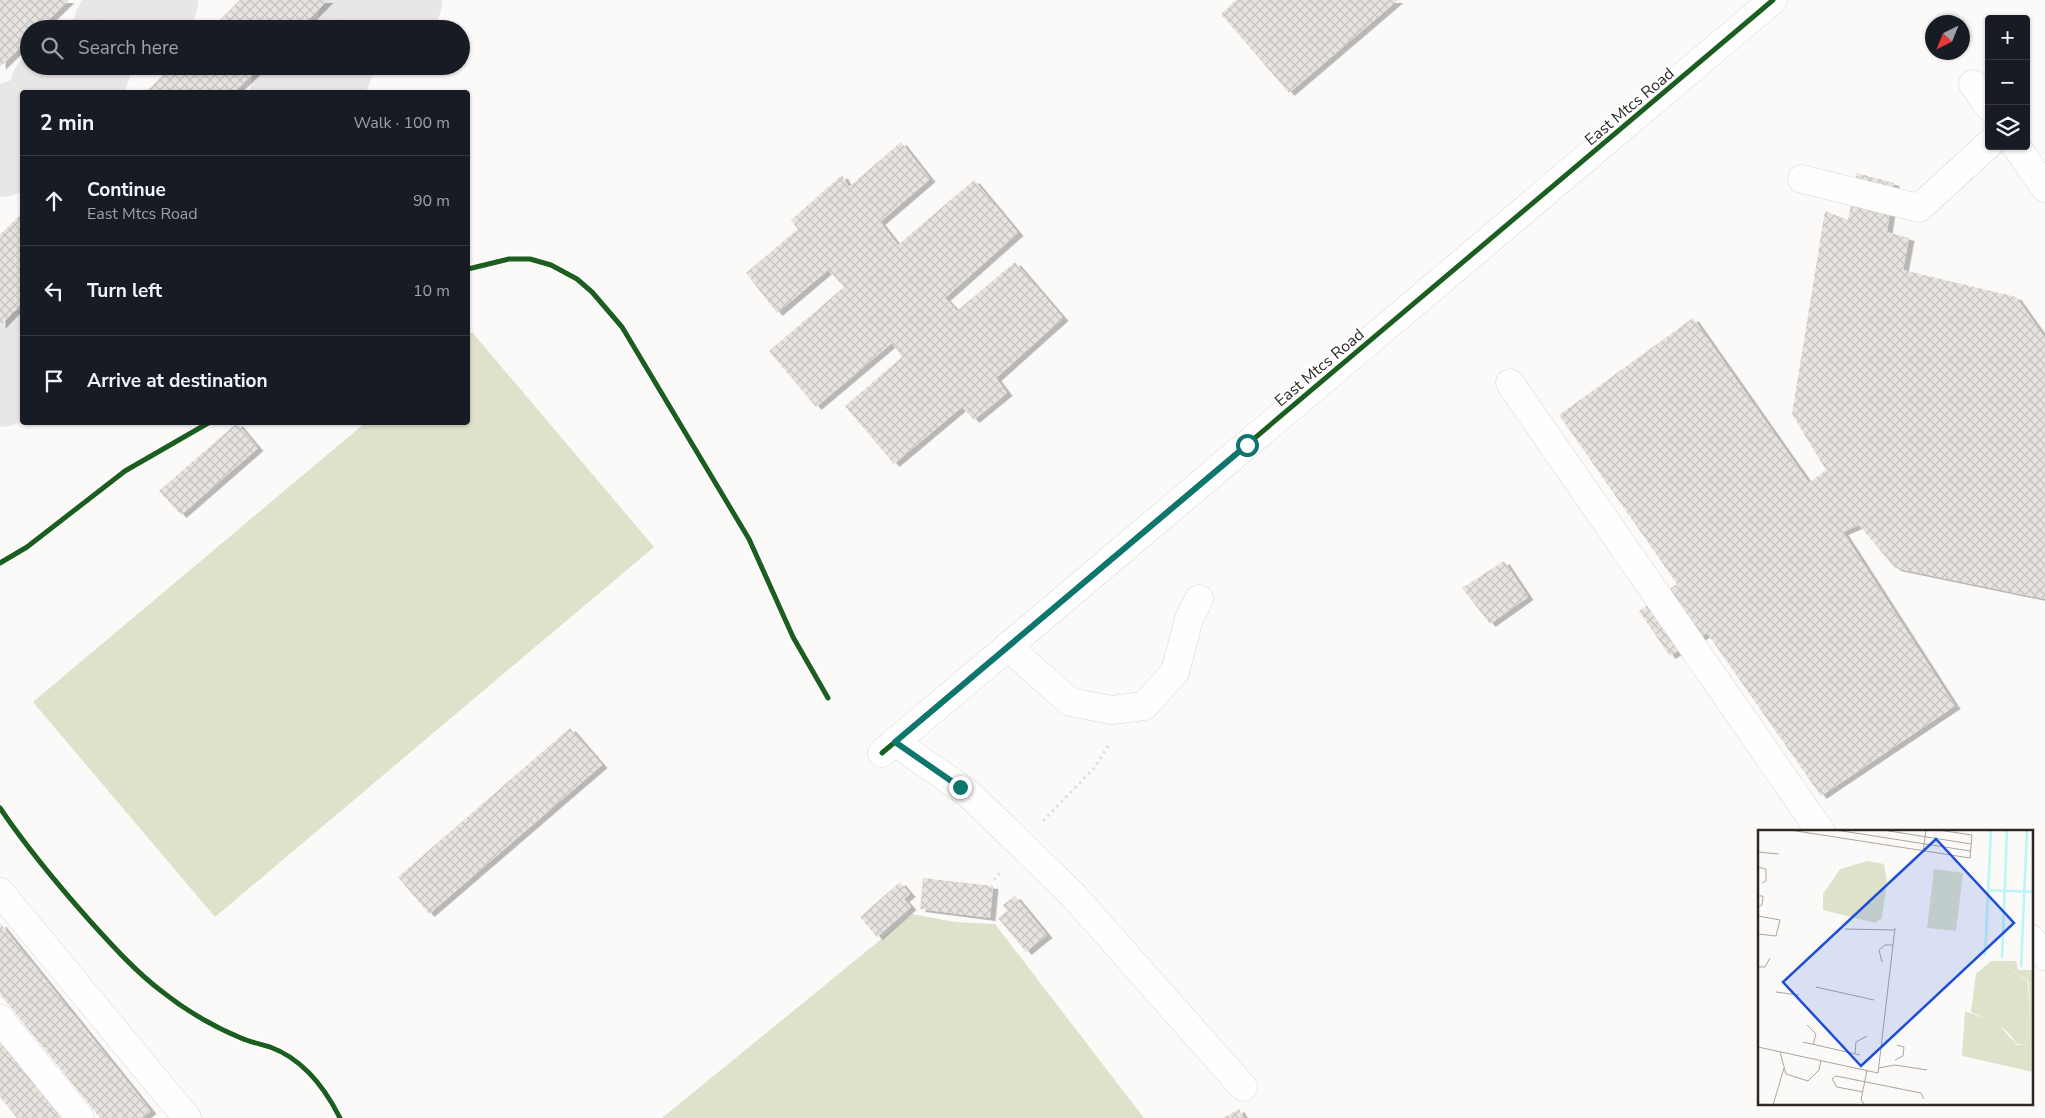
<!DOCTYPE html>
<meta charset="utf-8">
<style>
:root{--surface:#171b24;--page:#20242c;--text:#f1f3f6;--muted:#9ea1a6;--line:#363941}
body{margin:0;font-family:"Nunito Sans",sans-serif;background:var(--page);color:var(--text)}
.controls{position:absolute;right:15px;top:15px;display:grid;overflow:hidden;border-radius:5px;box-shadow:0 1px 4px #0004}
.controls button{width:45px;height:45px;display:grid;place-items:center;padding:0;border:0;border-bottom:1px solid var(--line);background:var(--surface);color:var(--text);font:25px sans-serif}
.compass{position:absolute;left:1925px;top:15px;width:45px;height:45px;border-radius:50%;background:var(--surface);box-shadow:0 1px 4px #0004;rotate:223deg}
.stop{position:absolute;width:15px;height:15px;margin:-11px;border:4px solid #0f766e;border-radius:50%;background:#fff}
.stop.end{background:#0f766e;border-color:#fff;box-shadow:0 1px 5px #0008}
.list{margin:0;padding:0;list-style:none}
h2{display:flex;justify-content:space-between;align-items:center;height:65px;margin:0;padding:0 20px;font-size:21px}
h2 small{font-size:16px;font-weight:400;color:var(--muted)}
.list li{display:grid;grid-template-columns:32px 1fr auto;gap:15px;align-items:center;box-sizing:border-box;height:90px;padding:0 20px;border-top:1px solid var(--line)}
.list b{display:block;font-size:19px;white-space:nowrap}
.list p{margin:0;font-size:16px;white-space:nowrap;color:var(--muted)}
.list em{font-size:16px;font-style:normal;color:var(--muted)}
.icon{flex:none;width:28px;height:28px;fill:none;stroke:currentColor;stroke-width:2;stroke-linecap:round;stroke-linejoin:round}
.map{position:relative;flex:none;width:2045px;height:1118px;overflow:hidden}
.search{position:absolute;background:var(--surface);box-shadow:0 1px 4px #0004;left:20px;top:20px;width:450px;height:55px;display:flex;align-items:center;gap:12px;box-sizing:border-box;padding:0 18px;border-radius:28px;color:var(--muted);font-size:19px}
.panel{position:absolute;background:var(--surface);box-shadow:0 1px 4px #0004;left:20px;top:90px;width:450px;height:335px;border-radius:5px}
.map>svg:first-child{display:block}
.garden{fill:#dfe2ca}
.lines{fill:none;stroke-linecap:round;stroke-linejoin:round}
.taxiway{stroke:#e8e6e6;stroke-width:96}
.building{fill:url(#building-cross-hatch);filter:url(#shadow)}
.minor-casing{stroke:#d9d6d2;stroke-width:29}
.path{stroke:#e0dfde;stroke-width:3;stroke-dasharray:2.5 4;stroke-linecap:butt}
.minor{stroke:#fffefe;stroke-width:28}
.cycleway-casing{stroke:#fff;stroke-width:8}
.cycleway{stroke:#1b5e20;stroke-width:5}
.route{stroke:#0f766e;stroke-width:6}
.labels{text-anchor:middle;stroke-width:4;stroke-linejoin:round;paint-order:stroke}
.street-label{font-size:16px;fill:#2d2822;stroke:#fff}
.inset-river{fill:none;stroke:#bcf4f8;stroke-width:2.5}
.inset-road{fill:none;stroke:#a9a6a2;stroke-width:1}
.view{fill:#1d4ed8;fill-opacity:0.15;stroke:#1d4ed8;stroke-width:2.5}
.inset-edge{fill:none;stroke:#2d2822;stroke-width:2.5}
</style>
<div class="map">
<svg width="2045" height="1118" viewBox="0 0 2045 1118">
<defs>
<pattern id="building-cross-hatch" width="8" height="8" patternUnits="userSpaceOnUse" patternTransform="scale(1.25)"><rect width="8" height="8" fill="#e7e3df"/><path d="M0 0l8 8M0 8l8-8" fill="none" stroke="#c6c3bf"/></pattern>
<filter id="shadow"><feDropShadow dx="5.5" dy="3" stdDeviation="0" flood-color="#0004"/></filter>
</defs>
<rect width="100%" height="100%" fill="#fcfaf8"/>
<!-- garden -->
<g class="garden">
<polygon points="472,332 654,547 215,917 33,702 365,423 468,422 468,336"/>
<polygon points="912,914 955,922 995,924 1144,1118 662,1118"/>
</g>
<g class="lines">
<!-- taxiway -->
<g class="taxiway">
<polyline points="121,29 150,0"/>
<polyline points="364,29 394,0"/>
<polyline points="57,92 83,66"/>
<polyline points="298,92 325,66"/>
<polyline points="0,149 22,127"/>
<polyline points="0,379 22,358"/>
</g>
</g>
<!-- building -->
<g class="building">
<polygon points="0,0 69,0 39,29 29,29 29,39 0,67"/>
<polygon points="240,0 328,0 299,29 211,29"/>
<polygon points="1236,0 1398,0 1289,93 1221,14"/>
<polygon points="172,66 261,66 234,92 146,92"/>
<polygon points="901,142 930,179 880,222 898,245 974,180 1018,233 945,298 957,311 1015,262 1063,318 996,378 1007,393 974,420 962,407 894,464 845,406 902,357 892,343 816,407 769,351 844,287 828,270 777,313 746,273 798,229 791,220 842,175 849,187"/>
<polygon points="1857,173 1894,183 1887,232 1909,238 1903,270 2016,297 2045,338 2045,599 1895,568 1859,525 1843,532 1955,706 1821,796 1707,633 1670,656 1639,611 1677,584 1559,415 1693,318 1809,483 1826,470 1792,414 1825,211 1848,220"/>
<polygon points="22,213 22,303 0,326 0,235"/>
<polygon points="237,423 258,448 181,515 159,491"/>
<polygon points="1504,561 1528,597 1490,624 1462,588"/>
<polygon points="570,728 602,765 429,914 398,877"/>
<polygon points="923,878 993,886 990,918 920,909"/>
<polygon points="900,882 910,894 904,899 911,907 877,937 860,917"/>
<polygon points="1015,896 1047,935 1026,952 998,918 1007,911 1003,905"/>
<polygon points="0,923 151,1111 142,1118 100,1118 0,994"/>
<polygon points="0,1042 61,1118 17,1118 0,1097"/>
<polygon points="1239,1109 1244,1118 1223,1118"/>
</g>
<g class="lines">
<defs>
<g id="minor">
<polyline points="1973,84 1989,107"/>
<polyline points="2016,146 2045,188"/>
<polyline points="1802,179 1919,208 1989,144"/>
<polyline points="1510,383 1821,832"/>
<polyline points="1008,647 1070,702 1112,710 1144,706 1175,672 1189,619 1199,599"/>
<polyline points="895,742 969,794 1072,894 1243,1087"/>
<polyline points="882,753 1773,0"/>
<polyline points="0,892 187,1118"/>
<polyline points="2031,939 2045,956"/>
<polyline points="0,1019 80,1118"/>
</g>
</defs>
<!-- minor casing -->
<use href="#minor" class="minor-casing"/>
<!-- path -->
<g class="path">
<polyline points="1043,821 1095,767 1110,743"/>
<polyline points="994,880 1002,870"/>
</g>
<!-- minor -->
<use href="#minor" class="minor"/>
<defs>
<g id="cycleway">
<polyline points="468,269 509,259 530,259 551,265 577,279 592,292 622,327 749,539 793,637 828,698"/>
<polyline points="0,563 27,547 125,471 210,422"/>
<polyline points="882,753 1773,0"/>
<path d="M0,808C27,848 58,885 90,921C112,945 134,970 160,990C185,1010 212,1026 241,1038C250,1042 260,1044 270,1047C303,1059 325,1088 340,1118"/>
</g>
</defs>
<!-- cycleway casing -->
<use href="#cycleway" class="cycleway-casing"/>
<!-- cycleway -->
<use href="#cycleway" class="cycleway"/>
</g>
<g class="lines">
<!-- route -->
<polyline class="route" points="960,787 895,742 1247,445"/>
</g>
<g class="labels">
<!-- street labels -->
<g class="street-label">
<text transform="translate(1629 106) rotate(-40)" y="6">East Mtcs Road</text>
<text transform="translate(1319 367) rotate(-40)" y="6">East Mtcs Road</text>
</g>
</g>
<!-- overview -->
<g transform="translate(1758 830)">
<rect width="275" height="275" fill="#fcfaf8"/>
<path d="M240,131H258L260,140H275V242L204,226L207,181L239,193L259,215H267L272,192L271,151Z" fill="#dfe2ca"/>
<path d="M233,131H240L270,151L272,192L267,215L259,214L250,202L237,193L213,182L218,144Z" fill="#dfe2ca"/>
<path d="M110,31L126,34L129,51L124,88L117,93L65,80V64L82,39ZM176,39L205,43L198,101L169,98Z" fill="#dfe2ca"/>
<path class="inset-river" d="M230,60L275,62M227,126L233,0M244,128L249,0M263,137L269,0"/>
<path class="inset-road" d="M32,0L212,28L214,5L180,0M78,0L212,21M125,0L213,14M0,22L21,24M165,22L168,0M0,37L8,39V51L4,53M0,66H5L4,75L0,77M0,86L22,90L18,106L0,104M87,99L137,100M124,132L121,120L127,115H135M0,137H7L12,128M58,157L116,170M18,162L41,165M49,195L58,204L55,215M45,212L102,225M0,217L120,243L137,98M22,222L28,244L50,251L61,240L63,230M97,224L98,212L109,206M137,230L145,226L146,217L139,215M121,238L137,235L169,240M105,262L79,257L74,249L78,246L163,263L166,269M15,275L26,238M107,275L103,270L109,240"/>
<path class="view" d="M178,9L256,93L103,236L25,152Z"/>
<rect width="275" height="275" class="inset-edge"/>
</g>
</svg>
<div class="controls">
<button>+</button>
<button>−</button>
<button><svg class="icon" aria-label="layers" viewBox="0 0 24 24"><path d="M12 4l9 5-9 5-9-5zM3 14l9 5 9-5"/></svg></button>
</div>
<svg class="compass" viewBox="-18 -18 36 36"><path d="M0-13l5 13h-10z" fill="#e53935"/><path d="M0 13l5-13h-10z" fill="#9ea1a6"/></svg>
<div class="stop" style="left:1247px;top:445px"></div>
<div class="stop end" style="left:960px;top:787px"></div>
<div class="search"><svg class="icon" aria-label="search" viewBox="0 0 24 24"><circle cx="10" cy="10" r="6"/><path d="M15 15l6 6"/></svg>Search here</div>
<section class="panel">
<h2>2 min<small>Walk · 100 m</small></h2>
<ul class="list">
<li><svg class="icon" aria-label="ahead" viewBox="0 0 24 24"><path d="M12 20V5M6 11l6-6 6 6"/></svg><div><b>Continue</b><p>East Mtcs Road</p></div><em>90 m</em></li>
<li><svg class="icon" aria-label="left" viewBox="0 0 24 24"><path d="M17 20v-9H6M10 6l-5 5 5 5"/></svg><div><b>Turn left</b></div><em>10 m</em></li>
<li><svg class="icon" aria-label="arrive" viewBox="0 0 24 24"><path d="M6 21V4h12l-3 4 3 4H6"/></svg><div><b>Arrive at destination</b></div></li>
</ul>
</section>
</div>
